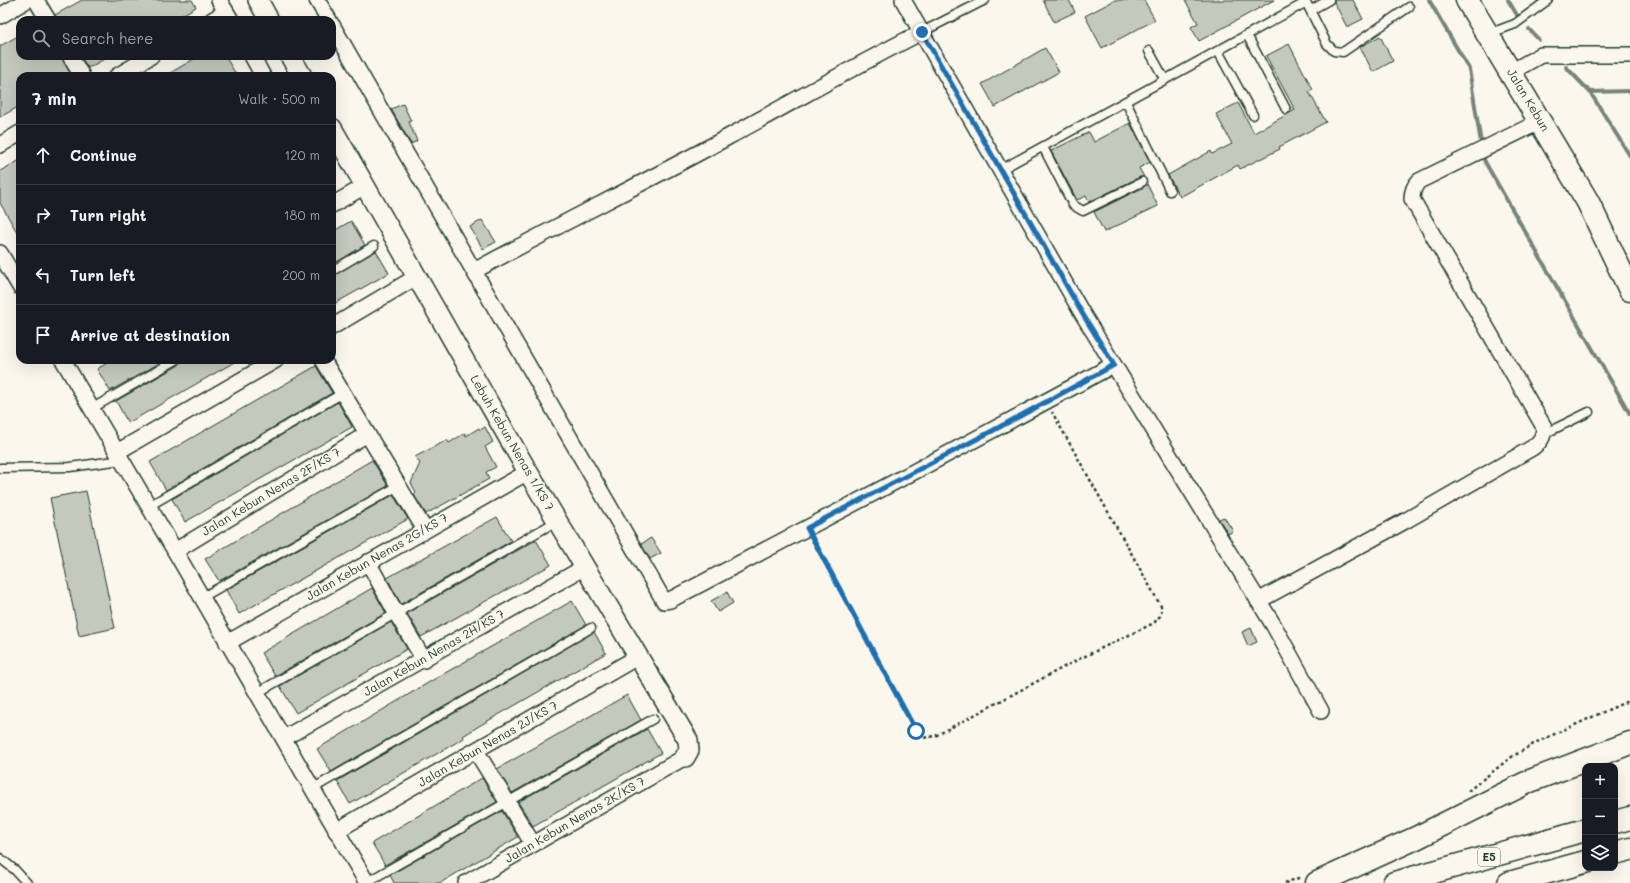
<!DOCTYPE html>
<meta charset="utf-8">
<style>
:root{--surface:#171b24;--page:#20242c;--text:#f1f3f6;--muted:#9ea1a6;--line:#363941}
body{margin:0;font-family:Mali,sans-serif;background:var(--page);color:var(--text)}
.controls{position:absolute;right:12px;bottom:12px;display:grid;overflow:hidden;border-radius:8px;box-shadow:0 4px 16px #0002}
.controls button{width:36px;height:36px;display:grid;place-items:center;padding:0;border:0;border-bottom:1px solid var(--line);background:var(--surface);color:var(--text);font:20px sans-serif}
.stop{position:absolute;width:12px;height:12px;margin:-9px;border:3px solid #1f6fb2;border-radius:50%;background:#fff}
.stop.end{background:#1f6fb2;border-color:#fff;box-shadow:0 1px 4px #0008}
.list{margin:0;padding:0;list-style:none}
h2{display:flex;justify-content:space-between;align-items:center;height:52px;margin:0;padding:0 16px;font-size:17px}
h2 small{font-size:13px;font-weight:400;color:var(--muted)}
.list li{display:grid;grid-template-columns:26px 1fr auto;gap:12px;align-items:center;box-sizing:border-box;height:60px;padding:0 16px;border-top:1px solid var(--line)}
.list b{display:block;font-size:15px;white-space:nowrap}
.list em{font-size:13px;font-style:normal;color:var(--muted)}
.icon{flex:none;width:22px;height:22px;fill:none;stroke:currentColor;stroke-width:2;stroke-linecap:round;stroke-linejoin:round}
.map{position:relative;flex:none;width:1630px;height:883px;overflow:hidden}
.search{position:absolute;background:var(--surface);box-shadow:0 4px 16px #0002;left:16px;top:16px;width:320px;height:44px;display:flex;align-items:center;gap:10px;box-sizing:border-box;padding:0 14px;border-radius:12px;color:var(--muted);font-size:15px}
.panel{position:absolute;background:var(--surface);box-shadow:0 4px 16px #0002;left:16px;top:72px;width:320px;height:292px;border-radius:12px}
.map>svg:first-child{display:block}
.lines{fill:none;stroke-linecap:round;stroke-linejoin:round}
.stream{stroke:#74847b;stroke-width:4}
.building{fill:#c4c9be;stroke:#1f3d34}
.service-casing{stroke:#1f3d34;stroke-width:11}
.minor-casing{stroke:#1f3d34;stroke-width:18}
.tertiary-casing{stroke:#1f3d34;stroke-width:22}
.secondary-casing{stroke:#1f3d34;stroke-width:25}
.motorway-casing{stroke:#1f3d34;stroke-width:25}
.path{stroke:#1f3d34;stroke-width:2.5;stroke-dasharray:3 3;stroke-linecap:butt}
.service{stroke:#fbf7ec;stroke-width:8}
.minor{stroke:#fbf7ec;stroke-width:15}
.tertiary{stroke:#fbf7ec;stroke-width:19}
.secondary{stroke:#fbf7ec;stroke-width:22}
.motorway{stroke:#fbf7ec;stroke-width:22}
.route{stroke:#1f6fb2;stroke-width:5}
.labels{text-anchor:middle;stroke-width:3;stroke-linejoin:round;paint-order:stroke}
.shield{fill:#fbf7ec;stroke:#61756b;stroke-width:1}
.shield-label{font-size:11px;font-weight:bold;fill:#1f3d34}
.street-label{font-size:12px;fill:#1f3d34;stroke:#fbf7ec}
</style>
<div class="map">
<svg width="1630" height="883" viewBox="0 0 1630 883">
<rect width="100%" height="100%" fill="#fbf7ec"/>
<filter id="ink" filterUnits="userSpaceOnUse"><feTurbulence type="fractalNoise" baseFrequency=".025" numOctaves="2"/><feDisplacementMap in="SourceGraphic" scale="8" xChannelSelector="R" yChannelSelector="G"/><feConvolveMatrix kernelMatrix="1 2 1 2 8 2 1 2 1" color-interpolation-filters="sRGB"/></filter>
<g filter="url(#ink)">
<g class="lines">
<!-- stream -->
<g class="stream">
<polyline points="1429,0 1469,69 1481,143"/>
<polyline points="1508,0 1517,15"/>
<polyline points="1529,29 1539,40"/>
<polyline points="1566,67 1590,92 1630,156"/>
<polyline points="1590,92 1630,91"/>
<polyline points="1483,155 1485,162 1630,414"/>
</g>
</g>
<!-- building -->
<g class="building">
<polygon points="82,0 192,0 196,7 173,20 57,20 55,15"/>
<polygon points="1043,0 1069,0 1075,12 1054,22"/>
<polygon points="1115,0 1144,0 1155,20 1102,48 1085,16"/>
<polygon points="1185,0 1274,0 1199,41 1191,27 1198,23"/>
<polygon points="1334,0 1353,0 1363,19 1347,27 1334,2"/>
<polygon points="20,35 20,56 61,56 72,76 20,76 20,106 0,117 0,46"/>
<polygon points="1380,36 1393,61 1373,72 1360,47"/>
<polygon points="1289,44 1313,90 1309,92 1326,122 1279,147 1280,149 1240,169 1238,165 1180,197 1168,175 1211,151 1212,154 1232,144 1216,114 1238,103 1254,133 1295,110 1266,56"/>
<polygon points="1045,48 1059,72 995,107 982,84"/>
<polygon points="80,56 110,56 88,68"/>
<polygon points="199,56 225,56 237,76 165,76"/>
<polygon points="403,104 411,121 409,122 417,141 411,144 391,109"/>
<polygon points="1130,123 1150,162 1139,168 1144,177 1140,177 1089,202 1086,196 1077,200 1051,151 1089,132 1094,142"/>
<polygon points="20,160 20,237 0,203 0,171"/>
<polygon points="1147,184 1158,206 1104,232 1094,212 1144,187"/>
<polygon points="482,220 496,242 483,249 470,227"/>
<polygon points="351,221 365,245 332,265 332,232"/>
<polygon points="376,251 389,273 332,305 332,276"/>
<polygon points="112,360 165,360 110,391 97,369"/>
<polygon points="181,360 238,360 128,423 116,401 179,365"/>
<polygon points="316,366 332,393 166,490 150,462"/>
<polygon points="338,402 352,427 185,522 172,499"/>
<polygon points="485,427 493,442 485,447 496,467 486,472 489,479 426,514 414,495 416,492 411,483 420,463 415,457 447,440 449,443 465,433 466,436 479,428 480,430"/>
<polygon points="372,460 388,486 219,581 205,559"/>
<polygon points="86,491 115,628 79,636 50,498"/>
<polygon points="393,495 408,519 239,614 226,590"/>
<polygon points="497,517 511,541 401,604 387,578"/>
<polygon points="1224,517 1233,531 1228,534 1219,519"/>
<polygon points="651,538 661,553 650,559 641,544"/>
<polygon points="536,540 551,565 421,637 407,613"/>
<polygon points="372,588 386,613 275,676 261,653"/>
<polygon points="727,592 733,603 718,612 711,601"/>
<polygon points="572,601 586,625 331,772 330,770 317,749 438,677"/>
<polygon points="391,622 407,649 296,713 280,686"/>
<polygon points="1251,628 1257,642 1248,646 1242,632"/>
<polygon points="594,632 606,653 479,726 463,736 464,738 350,804 337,781"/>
<polygon points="627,695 641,720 512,793 497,769"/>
<polygon points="647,729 661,753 533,826 518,802"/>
<polygon points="482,778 497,802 385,865 372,843"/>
<polygon points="502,811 518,837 440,883 394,883 390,875"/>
</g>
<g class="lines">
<defs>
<g id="service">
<polyline points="1305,0 1327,44 1334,51 1343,52 1409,7"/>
<polyline points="1311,10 1329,0"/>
<polyline points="922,32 985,0"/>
<polyline points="1488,34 1515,24 1548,0"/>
<polyline points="1247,35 1286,109"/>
<polyline points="1149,51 1165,80"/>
<polyline points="1218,51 1253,115"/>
<polyline points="1126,102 1170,191"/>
<polyline points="1043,147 1073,205 1083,211 1142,182"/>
<polyline points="1000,170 1303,4 1305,0"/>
<polyline points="332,271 374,246"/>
<polyline points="91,409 176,360"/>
<polyline points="1544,434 1589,412"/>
<polyline points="0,468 70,467 122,460"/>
<polyline points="149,506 343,393"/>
<polyline points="201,598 398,486"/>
<polyline points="257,693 557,521"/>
<polyline points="312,789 591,628"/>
<polyline points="0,858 15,870 27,883"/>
<polyline points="367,882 653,719"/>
</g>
<g id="minor">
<polyline points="36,0 48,20"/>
<polyline points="219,0 231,20"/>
<polyline points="317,0 329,20"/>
<polyline points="903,0 1082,313 1274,626 1321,711"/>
<polyline points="0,16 27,0"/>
<polyline points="212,20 226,12"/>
<path d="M332,25L664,601L670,600C818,522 967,445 1113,365"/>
<polyline points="70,56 82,76"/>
<polyline points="252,56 263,76"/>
<polyline points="1511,72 1541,55 1630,55"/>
<polyline points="117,76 151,56"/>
<polyline points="0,145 20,133"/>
<polyline points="332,205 365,186"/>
<polyline points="0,253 20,287"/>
<path d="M474,271C558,225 644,183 728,137C793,102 856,65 922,32"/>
<polyline points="332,327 418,276"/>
<polyline points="63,360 175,551 367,883"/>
<polyline points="323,360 425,530"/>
<polyline points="117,452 276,360"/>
<polyline points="175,551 367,434"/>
<polyline points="368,562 396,613 424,660"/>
<path d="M1258,601L1405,521L1532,448C1540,442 1544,437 1544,427L1412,199C1412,191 1414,186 1419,181L1541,121"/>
<polyline points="227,643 528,472"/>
<polyline points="284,738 585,567"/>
<polyline points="476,751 533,844"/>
<polyline points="336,831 639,656"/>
<polyline points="466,883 685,757"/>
</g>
<g id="tertiary">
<polyline points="258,0 269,20"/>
<polyline points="290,56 302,76"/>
<polyline points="332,128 528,472 688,740 689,750 685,757"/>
</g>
<polyline id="secondary" points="1467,0 1588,202 1630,290"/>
<g id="motorway">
<polyline points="1615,822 1630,818"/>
<polyline points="1615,853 1630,849"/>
<polyline points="1317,883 1416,838 1530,781 1630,743"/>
<polyline points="1394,883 1585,830"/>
<polyline points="1509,883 1585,862"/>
</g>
</defs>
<!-- service casing -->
<use href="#service" class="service-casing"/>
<!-- minor casing -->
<use href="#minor" class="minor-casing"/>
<!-- tertiary casing -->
<use href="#tertiary" class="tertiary-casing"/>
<!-- secondary casing -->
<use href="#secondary" class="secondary-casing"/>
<!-- motorway casing -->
<use href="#motorway" class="motorway-casing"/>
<!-- path -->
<g class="path">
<polyline points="813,540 916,731 923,738 935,736 1077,660 1154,623 1160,616 1162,608 1052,412"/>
<polyline points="1468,791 1510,758 1537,742 1630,700"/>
<polyline points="1285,883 1301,877"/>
</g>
<!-- service -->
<use href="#service" class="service"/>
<!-- minor -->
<use href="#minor" class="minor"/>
<!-- tertiary -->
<use href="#tertiary" class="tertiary"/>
<!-- secondary -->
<use href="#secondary" class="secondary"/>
<!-- motorway -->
<use href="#motorway" class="motorway"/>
</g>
</g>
<g class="lines" filter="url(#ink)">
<!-- route -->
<polyline class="route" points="916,731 807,528 994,430 1114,365 1082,313 922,32"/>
</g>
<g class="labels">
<!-- shield labels -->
<rect class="shield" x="1478" y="848" width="22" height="18" rx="3"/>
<g class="shield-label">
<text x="1489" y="861">E5</text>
</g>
<!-- street labels -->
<g class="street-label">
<text transform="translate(1528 100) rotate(59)" y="4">Jalan Kebun</text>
<text transform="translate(512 443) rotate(60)" y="4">Lebuh Kebun Nenas 1/KS 7</text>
<text transform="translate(271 492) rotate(-31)" y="4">Jalan Kebun Nenas 2F/KS 7</text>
<text transform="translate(377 557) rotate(-30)" y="4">Jalan Kebun Nenas 2G/KS 7</text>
<text transform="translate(434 653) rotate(-30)" y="4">Jalan Kebun Nenas 2H/KS 7</text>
<text transform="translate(488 744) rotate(-30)" y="4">Jalan Kebun Nenas 2J/KS 7</text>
<text transform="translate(575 820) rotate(-30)" y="4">Jalan Kebun Nenas 2K/KS 7</text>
</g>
</g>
</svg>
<div class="controls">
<button>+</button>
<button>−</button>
<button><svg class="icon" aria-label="layers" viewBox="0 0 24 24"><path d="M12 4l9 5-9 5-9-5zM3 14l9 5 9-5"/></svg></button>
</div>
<div class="stop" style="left:916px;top:731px"></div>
<div class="stop end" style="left:922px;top:32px"></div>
<div class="search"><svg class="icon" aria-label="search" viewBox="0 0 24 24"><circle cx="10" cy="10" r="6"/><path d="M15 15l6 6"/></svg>Search here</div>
<section class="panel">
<h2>7 min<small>Walk · 500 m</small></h2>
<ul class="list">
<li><svg class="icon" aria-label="ahead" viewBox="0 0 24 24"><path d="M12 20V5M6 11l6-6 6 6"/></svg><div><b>Continue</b></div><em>120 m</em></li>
<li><svg class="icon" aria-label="right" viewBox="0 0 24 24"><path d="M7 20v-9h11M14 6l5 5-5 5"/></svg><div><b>Turn right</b></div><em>180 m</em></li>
<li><svg class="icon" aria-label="left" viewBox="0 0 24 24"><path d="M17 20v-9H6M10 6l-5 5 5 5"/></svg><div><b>Turn left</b></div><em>200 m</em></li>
<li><svg class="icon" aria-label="arrive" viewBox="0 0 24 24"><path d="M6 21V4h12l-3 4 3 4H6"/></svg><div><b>Arrive at destination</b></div></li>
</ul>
</section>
</div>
